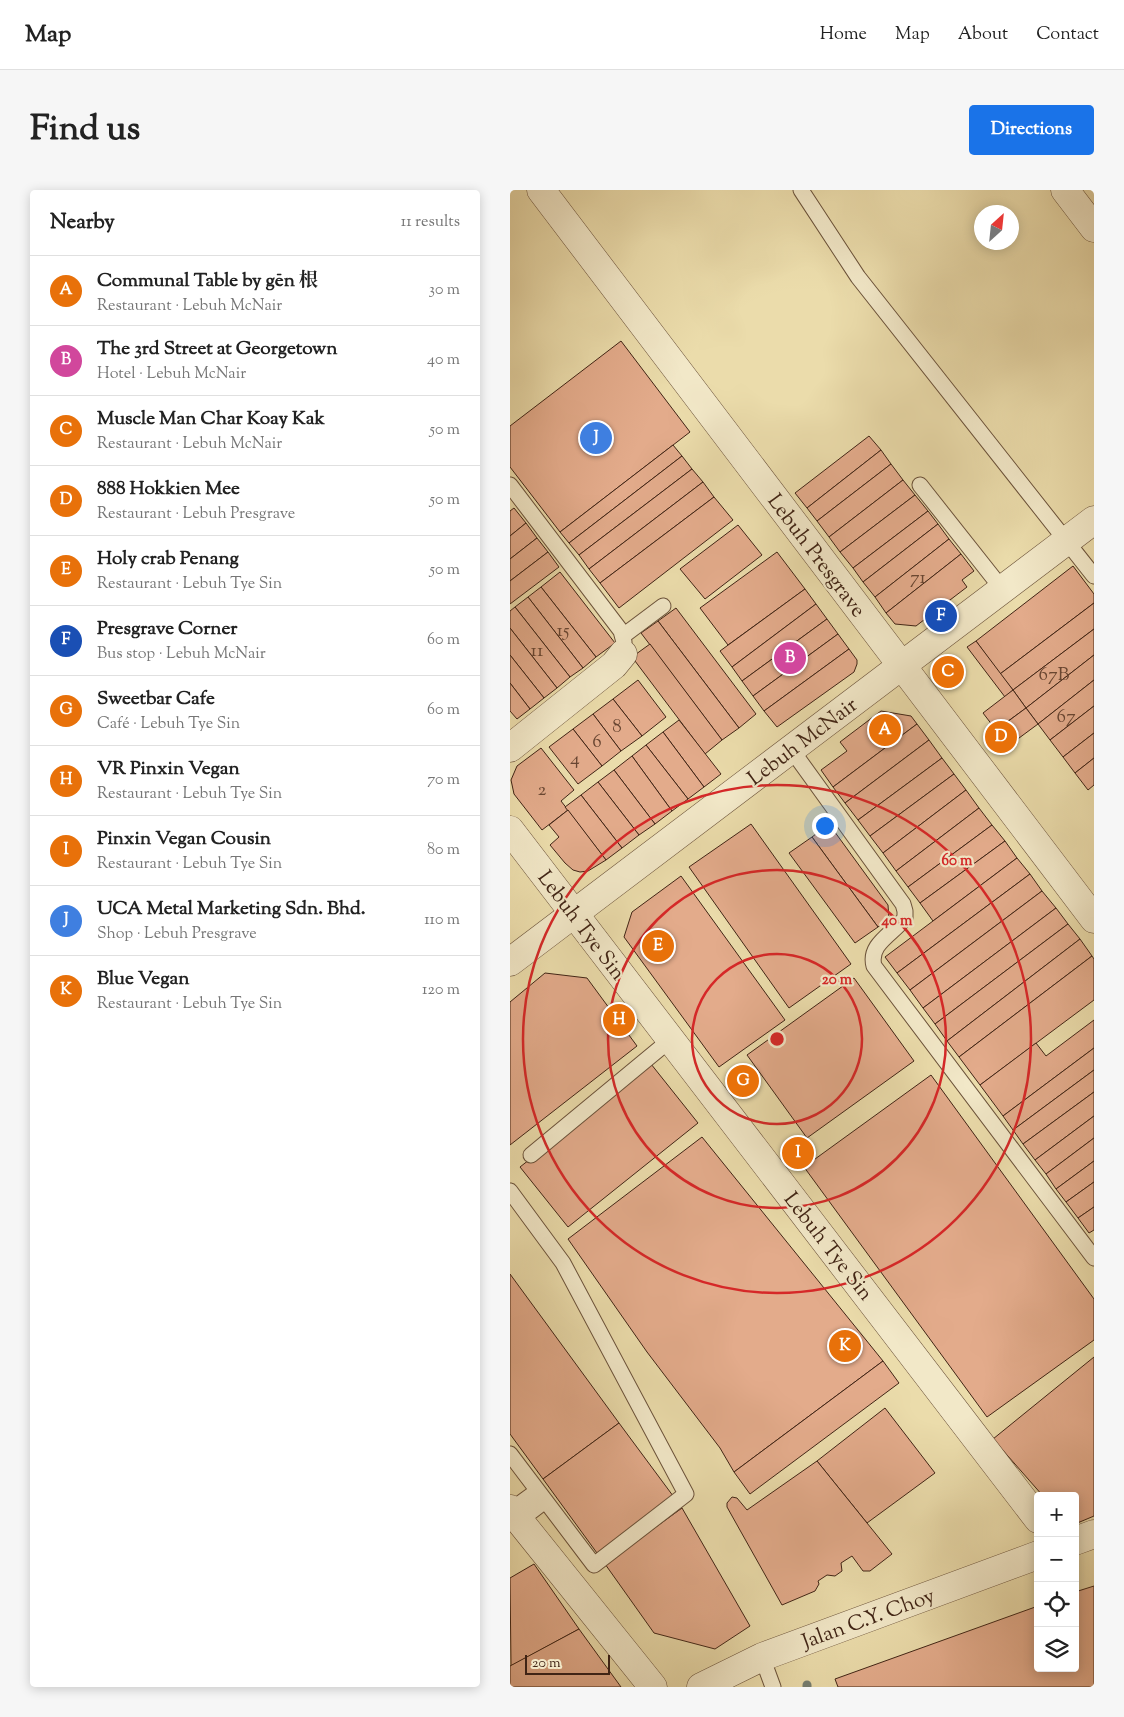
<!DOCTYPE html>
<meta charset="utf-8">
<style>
:root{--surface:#fff;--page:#f6f6f6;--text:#222;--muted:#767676;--line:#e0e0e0;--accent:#1a73e8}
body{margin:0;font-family:"Sorts Mill Goudy","Noto Serif SC",serif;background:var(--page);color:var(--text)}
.controls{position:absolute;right:15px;bottom:15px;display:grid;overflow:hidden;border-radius:5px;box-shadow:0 2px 12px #0003}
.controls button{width:45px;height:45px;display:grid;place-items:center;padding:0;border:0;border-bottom:1px solid var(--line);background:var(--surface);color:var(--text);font:25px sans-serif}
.compass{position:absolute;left:464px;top:15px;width:45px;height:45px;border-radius:50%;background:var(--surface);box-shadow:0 2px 12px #0003;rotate:27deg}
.scale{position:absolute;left:15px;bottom:12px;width:85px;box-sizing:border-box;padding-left:5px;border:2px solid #402415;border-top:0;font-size:14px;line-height:18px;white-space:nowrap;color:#402415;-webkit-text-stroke:4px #f2e8c8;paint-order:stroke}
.you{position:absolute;left:314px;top:635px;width:18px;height:18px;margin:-12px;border:4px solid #fff;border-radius:50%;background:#1a73e8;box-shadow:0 0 0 8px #1a73e833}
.badge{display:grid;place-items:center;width:32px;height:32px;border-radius:50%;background:var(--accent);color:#fff;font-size:16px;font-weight:700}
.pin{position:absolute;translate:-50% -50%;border:2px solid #fff;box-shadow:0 1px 5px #0006}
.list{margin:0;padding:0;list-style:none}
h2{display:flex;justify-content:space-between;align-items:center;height:65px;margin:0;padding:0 20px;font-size:21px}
h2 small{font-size:16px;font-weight:400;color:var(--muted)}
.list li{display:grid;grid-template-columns:32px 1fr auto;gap:15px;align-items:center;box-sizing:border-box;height:70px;padding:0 20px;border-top:1px solid var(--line)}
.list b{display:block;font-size:19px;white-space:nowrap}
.list p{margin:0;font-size:16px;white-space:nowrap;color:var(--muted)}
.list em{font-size:16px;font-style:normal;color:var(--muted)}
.icon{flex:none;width:28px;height:28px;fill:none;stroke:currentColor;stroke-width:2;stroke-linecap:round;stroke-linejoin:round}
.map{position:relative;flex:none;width:584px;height:1497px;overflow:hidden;border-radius:5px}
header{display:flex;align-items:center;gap:30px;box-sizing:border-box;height:70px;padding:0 25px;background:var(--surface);border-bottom:1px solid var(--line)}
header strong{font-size:24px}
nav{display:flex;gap:28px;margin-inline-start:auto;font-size:18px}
.intro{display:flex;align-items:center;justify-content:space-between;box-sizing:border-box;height:120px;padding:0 30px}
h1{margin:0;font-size:35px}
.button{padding:12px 22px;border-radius:5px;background:var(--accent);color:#fff;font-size:18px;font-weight:700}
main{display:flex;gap:30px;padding:0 30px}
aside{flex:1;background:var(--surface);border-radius:5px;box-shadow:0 2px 12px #0003}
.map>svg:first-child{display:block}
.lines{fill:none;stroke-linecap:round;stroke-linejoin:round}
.stream{stroke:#757e72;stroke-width:9}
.building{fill:#e3ab8b;stroke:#402415}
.service-casing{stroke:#6b523a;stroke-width:17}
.minor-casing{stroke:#6b523a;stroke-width:29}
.tertiary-casing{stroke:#6b523a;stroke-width:29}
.service{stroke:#f2e8c8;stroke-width:15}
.minor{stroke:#f2e8c8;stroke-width:28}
.tertiary{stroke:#f2e8c8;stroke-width:28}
.ring{fill:none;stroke:#d62828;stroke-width:2.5}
.labels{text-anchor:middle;stroke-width:4.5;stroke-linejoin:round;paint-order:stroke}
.number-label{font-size:19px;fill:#694632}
.street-label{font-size:21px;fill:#402415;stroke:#f2e8c8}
.centre{fill:#d62828;stroke:#f2e8c8;stroke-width:2.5}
.ring-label{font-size:15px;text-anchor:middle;font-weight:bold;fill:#d62828;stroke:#f2e8c8;stroke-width:4.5;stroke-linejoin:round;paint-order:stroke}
</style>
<header>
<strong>Map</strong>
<nav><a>Home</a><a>Map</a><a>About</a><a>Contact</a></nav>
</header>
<div class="intro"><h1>Find us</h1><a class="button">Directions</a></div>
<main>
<aside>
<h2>Nearby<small>11 results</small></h2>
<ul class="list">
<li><span class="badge" style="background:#e8710a">A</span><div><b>Communal Table by gēn 根</b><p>Restaurant · Lebuh McNair</p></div><em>30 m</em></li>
<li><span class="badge" style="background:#d1479c">B</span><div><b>The 3rd Street at Georgetown</b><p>Hotel · Lebuh McNair</p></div><em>40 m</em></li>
<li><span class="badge" style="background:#e8710a">C</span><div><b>Muscle Man Char Koay Kak</b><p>Restaurant · Lebuh McNair</p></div><em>50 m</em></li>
<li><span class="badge" style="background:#e8710a">D</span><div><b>888 Hokkien Mee</b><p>Restaurant · Lebuh Presgrave</p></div><em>50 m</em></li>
<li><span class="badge" style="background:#e8710a">E</span><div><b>Holy crab Penang</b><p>Restaurant · Lebuh Tye Sin</p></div><em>50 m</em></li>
<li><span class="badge" style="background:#1a4fb4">F</span><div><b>Presgrave Corner</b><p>Bus stop · Lebuh McNair</p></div><em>60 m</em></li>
<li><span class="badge" style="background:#e8710a">G</span><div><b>Sweetbar Cafe</b><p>Café · Lebuh Tye Sin</p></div><em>60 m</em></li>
<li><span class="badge" style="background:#e8710a">H</span><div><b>VR Pinxin Vegan</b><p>Restaurant · Lebuh Tye Sin</p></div><em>70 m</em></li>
<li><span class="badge" style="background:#e8710a">I</span><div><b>Pinxin Vegan Cousin</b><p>Restaurant · Lebuh Tye Sin</p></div><em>80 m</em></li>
<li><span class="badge" style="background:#3f7fe0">J</span><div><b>UCA Metal Marketing Sdn. Bhd.</b><p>Shop · Lebuh Presgrave</p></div><em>110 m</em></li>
<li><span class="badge" style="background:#e8710a">K</span><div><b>Blue Vegan</b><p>Restaurant · Lebuh Tye Sin</p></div><em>120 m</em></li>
</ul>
</aside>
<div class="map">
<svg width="584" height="1497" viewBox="0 0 584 1497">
<rect width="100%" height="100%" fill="#ebdcab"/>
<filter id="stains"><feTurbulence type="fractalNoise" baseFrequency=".004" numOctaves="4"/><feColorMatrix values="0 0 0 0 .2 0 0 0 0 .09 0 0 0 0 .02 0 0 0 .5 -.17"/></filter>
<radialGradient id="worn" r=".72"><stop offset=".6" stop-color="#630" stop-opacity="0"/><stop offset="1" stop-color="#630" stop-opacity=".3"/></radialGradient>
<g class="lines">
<!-- stream -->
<polyline class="stream" points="297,1495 297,1497"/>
</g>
<!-- building -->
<g class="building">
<polygon points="111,151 180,242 50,342 0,277 0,236"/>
<polygon points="359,246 371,260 297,318 285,303"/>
<polygon points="163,255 172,266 59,353 50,342"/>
<polygon points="371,260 381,274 307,331 297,318"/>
<polygon points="172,266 182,279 69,365 59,353"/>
<polygon points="381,274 393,290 319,347 307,331"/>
<polygon points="182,279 193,292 79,379 69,365"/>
<polygon points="393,290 405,305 330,362 319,347"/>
<polygon points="193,292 204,307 90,393 79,379"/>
<polygon points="405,305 418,321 343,378 330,362"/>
<polygon points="204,307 223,330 109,418 90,393"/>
<polygon points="4,318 16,333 0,346 0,321"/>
<polygon points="418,321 428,334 353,392 343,378"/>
<polygon points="16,333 27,348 0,369 0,346"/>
<polygon points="428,334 439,349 365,407 353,392"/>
<polygon points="228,335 252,365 195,409 170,379"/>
<polygon points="27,348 38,362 0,391 0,369"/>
<polygon points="439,349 451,364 376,423 365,407"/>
<polygon points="38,362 49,377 0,414 0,391"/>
<polygon points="267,362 295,399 218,455 190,418"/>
<polygon points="451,364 464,381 452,390 457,397 406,436 385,434 376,423"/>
<polygon points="563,376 584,404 584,413 490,484 466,451"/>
<polygon points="50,382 105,453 86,467 31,397"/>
<polygon points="31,397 86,467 73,478 18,407"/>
<polygon points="295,399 306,414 222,477 210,461"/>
<polygon points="18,407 73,478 60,487 5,417"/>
<polygon points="584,413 584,439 503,500 490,484"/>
<polygon points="306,414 317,429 232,491 222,477"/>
<polygon points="5,417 60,487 47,498 0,438 0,421"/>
<polygon points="166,418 246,524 229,538 148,431"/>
<polygon points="317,429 328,444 243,506 232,491"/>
<polygon points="148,431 229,538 212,550 131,443"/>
<polygon points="0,438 47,498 34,508 0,465"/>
<polygon points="584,439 584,465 516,518 503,500"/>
<polygon points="328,444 339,459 254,521 243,506"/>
<polygon points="466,451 503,500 495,507 457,457"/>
<polygon points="140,454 212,550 195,564 122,467"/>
<polygon points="339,459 347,470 347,474 344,482 267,537 254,521"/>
<polygon points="0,465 34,508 20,519 0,493"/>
<polygon points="584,465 584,490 528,534 516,518"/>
<polygon points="128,490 156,527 132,546 103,509"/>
<polygon points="584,490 584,516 540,550 528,534"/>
<polygon points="0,493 20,519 7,529 0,521"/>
<polygon points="503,500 516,518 486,540 473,523"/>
<polygon points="103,509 132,546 111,561 83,524"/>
<polygon points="584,516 584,543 553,567 540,550"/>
<polygon points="516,518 528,534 505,551 493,535"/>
<polygon points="371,521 401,526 407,534 323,597 311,580 337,561 330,552"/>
<polygon points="83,524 111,561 92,576 63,539"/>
<polygon points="169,530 211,584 194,597 153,542"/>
<polygon points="407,534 419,550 335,613 323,597"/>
<polygon points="63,539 92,576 68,594 39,557"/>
<polygon points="153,542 194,597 178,609 136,555"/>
<polygon points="584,543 584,568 565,583 553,567"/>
<polygon points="419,550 432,568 348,630 335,613"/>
<polygon points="136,555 178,609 162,621 122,566"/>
<polygon points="31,558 64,600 51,611 58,620 32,640 4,604 1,590 7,576"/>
<polygon points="122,566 162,621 145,634 104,580"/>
<polygon points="432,568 444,584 360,646 348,630"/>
<polygon points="584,568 584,595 578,600 565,583"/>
<polygon points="104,580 145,634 129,645 88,592"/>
<polygon points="444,584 456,600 373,663 360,646"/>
<polygon points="88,592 129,645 112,658 71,605"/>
<polygon points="456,600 469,618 386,681 373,663"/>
<polygon points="71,605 112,658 96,670 55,617"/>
<polygon points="469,618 482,635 398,697 386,681"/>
<polygon points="58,620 96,670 78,681 70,682 63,680 55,673 40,655 49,647 39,635"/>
<polygon points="241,634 341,774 279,818 179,677"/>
<polygon points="319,634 378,715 379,729 368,737 302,647"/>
<polygon points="482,635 495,651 410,713 398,697"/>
<polygon points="302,647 368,737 345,753 279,663"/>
<polygon points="495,651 507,668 423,731 410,713"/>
<polygon points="507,668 520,684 387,783 375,767"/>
<polygon points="520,684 532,701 400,800 387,783"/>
<polygon points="171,686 275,830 209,877 114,747 122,722"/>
<polygon points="532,701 546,718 413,818 400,800"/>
<polygon points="546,718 558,734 425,834 413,818"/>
<polygon points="558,734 570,749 437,851 425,834"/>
<polygon points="570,749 582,766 449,867 437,851"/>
<polygon points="582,766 584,769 584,810 470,895 449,867"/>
<polygon points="35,783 77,788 127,856 0,955 0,812"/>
<polygon points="344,788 404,871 297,948 237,865"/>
<polygon points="584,830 584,858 493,926 470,895 526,853 536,866"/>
<polygon points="584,858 584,880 503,940 493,926"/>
<polygon points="141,874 188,933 58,1037 10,977"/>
<polygon points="584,880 584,902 513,954 503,940"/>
<polygon points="421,885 584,1109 584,1150 477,1227 294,977"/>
<polygon points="584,902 584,926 525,970 513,954"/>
<polygon points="584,926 584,948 536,984 525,970"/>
<polygon points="192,947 373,1171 224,1282 210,1258 137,1162 58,1049"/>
<polygon points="584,948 584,971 546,999 536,984"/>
<polygon points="584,971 584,992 556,1012 546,999"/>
<polygon points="584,992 584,1017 568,1028 556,1012"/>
<polygon points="584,1017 584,1040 579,1043 568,1028"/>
<polygon points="0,1084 109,1233 33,1289 0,1244"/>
<polygon points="584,1167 584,1326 565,1334 565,1306 533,1306 483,1249"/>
<polygon points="373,1171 389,1193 240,1304 224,1282"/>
<polygon points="375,1218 425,1283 357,1333 307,1271"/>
<polygon points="109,1233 172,1318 95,1374 33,1289"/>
<polygon points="307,1271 382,1364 360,1381 353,1381 342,1366 331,1373 332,1381 325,1386 317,1385 308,1391 309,1394 305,1401 272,1415 217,1317 217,1313 222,1307 227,1308 237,1320"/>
<polygon points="172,1318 240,1436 205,1459 144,1443 95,1374"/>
<polygon points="24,1374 69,1439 1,1476 0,1388"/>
<polygon points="584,1396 584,1497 328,1497 325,1489 528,1416 528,1478 565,1478 565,1402"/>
<polygon points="69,1439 111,1497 0,1497 0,1476"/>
</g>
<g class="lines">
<defs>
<g id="service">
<polyline points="291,0 348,87 584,386"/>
<polyline points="0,295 111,441 114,452 113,464"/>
<polyline points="410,295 493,400"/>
<polyline points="113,446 153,416"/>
<path d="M281,559L393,714L395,721V728C383,744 358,754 364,776L584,1068"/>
<polyline points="21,965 160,850"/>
<polyline points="0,1001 53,1073 176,1304 84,1375 0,1264"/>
<polyline points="1,1320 27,1301"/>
<polyline points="9,1331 35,1311"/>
<polyline points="252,1467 263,1497"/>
</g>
<g id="minor">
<polyline points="31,0 584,729"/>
<polyline points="555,0 584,38"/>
<polyline points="0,558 104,475 113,464"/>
<polyline points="0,640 528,1329"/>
</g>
<g id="tertiary">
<polyline points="0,772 584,330"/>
<polyline points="0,1319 143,1497"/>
<polyline points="565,1351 584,1344"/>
<polyline points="191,1497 252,1467 528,1365"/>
</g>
</defs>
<!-- service casing -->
<use href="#service" class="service-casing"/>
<!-- minor casing -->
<use href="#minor" class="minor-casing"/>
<!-- tertiary casing -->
<use href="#tertiary" class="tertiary-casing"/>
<!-- service -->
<use href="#service" class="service"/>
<!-- minor -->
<use href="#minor" class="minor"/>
<!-- tertiary -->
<use href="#tertiary" class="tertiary"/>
</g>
<!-- distance rings -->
<g class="ring">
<circle cx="267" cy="849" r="85"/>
<circle cx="267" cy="849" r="169"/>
<circle cx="267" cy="849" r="254"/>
</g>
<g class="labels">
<!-- number labels -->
<g class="number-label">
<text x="408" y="393">71</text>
<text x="53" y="446">15</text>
<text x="27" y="466">11</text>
<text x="544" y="490">67B</text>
<text x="556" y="532">67</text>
<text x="107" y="542">8</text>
<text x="87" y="557">6</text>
<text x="65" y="574">4</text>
<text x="32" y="605">2</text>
</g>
<!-- street labels -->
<g class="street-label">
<text transform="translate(307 365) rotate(53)" y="7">Lebuh Presgrave</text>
<text transform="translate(292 551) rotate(-37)" y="7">Lebuh McNair</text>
<text transform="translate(72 735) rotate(53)" y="7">Lebuh Tye Sin</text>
<text transform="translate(319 1056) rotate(52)" y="7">Lebuh Tye Sin</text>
<text transform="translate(358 1428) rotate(-20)" y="7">Jalan C.Y. Choy</text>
</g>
</g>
<circle cx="267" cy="849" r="8" class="centre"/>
<g class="ring-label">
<text x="447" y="675">60 m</text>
<text x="387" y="735">40 m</text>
<text x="327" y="794">20 m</text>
</g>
<rect width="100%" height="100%" filter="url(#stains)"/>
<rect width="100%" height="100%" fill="url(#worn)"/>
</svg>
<div class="controls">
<button>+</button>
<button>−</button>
<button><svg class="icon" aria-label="locate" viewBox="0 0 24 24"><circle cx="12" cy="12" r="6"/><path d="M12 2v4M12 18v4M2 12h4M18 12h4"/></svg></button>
<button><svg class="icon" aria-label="layers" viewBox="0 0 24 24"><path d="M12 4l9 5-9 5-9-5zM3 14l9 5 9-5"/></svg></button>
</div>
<svg class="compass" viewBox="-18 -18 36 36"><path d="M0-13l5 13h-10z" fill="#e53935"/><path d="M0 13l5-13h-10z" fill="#767676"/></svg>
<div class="scale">20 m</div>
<div class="you"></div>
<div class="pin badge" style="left:375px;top:540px;background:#e8710a">A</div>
<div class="pin badge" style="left:280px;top:468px;background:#d1479c">B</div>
<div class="pin badge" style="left:438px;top:482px;background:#e8710a">C</div>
<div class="pin badge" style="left:491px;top:547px;background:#e8710a">D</div>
<div class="pin badge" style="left:148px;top:756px;background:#e8710a">E</div>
<div class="pin badge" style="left:431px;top:426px;background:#1a4fb4">F</div>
<div class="pin badge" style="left:233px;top:891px;background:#e8710a">G</div>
<div class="pin badge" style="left:109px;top:830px;background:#e8710a">H</div>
<div class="pin badge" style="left:288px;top:963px;background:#e8710a">I</div>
<div class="pin badge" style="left:86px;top:248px;background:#3f7fe0">J</div>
<div class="pin badge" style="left:335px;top:1156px;background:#e8710a">K</div>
</div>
</main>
